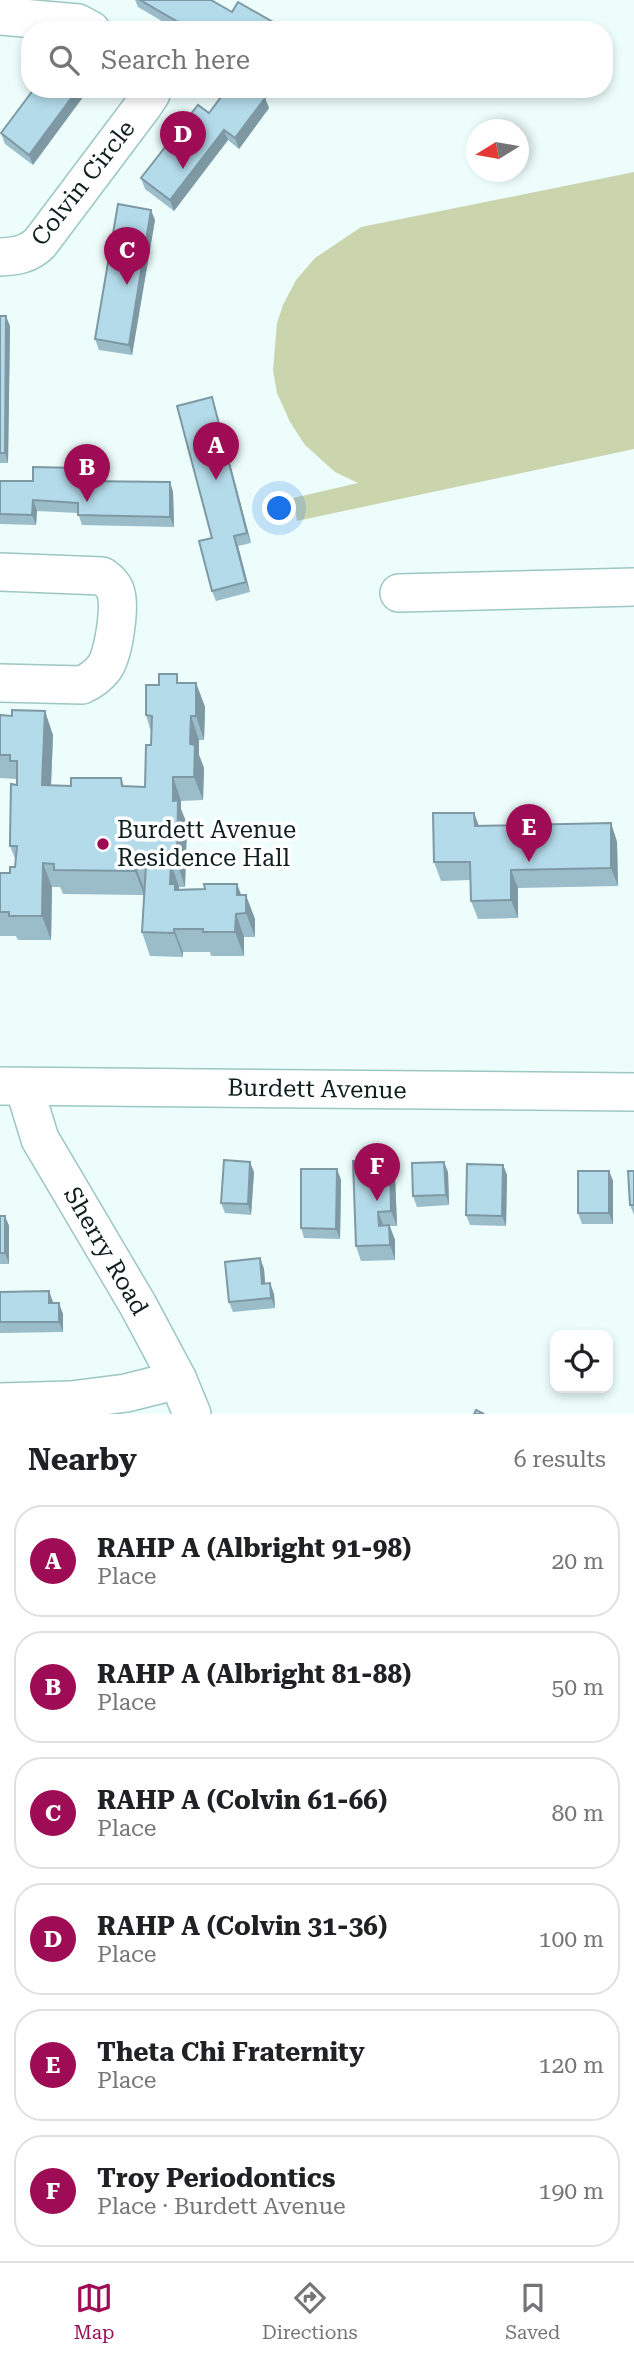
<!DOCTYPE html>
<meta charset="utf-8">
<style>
:root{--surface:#fff;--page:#f6f6f6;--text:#202124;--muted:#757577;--line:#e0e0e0;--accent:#9e0c56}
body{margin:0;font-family:"Roboto Serif",serif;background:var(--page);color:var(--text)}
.controls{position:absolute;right:21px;bottom:21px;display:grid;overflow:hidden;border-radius:14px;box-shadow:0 4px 10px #0003}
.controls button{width:63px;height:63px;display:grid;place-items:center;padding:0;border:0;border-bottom:2px solid var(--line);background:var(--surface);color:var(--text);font:35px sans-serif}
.compass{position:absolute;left:466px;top:119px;width:63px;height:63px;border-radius:50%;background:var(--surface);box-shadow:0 4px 10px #0003;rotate:259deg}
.you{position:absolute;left:280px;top:509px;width:24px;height:24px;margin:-18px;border:5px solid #fff;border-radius:50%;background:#1a73e8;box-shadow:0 0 0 10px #1a73e833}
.badge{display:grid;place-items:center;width:46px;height:46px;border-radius:50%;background:var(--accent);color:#fff;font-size:23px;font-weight:700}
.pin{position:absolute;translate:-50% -58px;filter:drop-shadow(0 2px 4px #0008)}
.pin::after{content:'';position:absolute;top:37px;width:24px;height:21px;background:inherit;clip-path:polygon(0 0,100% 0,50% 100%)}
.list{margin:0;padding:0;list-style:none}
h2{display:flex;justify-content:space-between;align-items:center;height:91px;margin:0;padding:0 28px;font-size:30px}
h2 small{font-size:23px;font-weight:400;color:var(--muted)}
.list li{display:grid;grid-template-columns:46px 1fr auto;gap:21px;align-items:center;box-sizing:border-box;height:112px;margin:0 14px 14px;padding:0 14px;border:2px solid var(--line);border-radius:28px}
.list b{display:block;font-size:26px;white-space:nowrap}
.list p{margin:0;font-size:23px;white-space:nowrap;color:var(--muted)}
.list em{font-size:23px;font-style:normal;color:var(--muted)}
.icon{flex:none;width:38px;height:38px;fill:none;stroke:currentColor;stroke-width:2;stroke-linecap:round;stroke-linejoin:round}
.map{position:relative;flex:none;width:634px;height:1414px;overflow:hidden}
.search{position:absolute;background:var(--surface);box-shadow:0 4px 10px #0003;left:21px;right:21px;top:21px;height:77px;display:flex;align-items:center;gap:18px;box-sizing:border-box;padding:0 24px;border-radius:28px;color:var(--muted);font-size:26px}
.sheet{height:847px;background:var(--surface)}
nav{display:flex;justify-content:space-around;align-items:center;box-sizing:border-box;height:98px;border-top:2px solid var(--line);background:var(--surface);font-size:19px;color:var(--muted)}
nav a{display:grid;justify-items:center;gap:4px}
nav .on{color:var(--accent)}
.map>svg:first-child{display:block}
.green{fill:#cbd5ad}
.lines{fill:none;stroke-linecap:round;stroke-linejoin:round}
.minor-casing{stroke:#9cc7c2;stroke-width:40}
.minor{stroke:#fff;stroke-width:37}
.wall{fill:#9bbcc9}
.shaded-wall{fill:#7e99a4}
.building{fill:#b4dbea;stroke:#7e99a4;stroke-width:2}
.poi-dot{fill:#9e0c56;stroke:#fff;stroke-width:2.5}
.labels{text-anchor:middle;stroke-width:7;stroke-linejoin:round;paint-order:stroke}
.street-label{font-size:24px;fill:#0e1f1d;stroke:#fff}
.poi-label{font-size:24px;fill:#0e1f1d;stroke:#fff;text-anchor:start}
</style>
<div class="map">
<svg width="634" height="1414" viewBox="0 0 634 1414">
<rect width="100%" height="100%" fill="#ecfdfb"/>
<!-- green -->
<polygon class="green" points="634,172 634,449 297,521 293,498 358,483 335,472 305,445 290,422 277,393 273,370 277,323 283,305 296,280 315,258 361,227"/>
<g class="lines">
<defs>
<g id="minor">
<polyline points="0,16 78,23 91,30"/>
<path d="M0,257C16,256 28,255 40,243L143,106L151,94V89"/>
<path d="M0,572L102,576C108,580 114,585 116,593C120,608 114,655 104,668C98,676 91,681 82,685L0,683"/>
<polyline points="399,593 634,587"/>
<polyline points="0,1086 634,1092"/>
<polyline points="24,1087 40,1139 138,1305 178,1380 192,1414"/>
<polyline points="0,1402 71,1400 126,1393 178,1380"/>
</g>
</defs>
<!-- minor casing -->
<use href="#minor" class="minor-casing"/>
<!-- minor -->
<use href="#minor" class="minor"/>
</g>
<!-- wall -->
<g class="wall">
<polygon points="135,0 211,0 232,12 287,30 177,30 138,7"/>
<polygon points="34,89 33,165 5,144 1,133"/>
<polygon points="343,89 360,89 356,96"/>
<polygon points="265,98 269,108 239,149 228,140 174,211 145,189 141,178 209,113"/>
<polygon points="155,220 132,355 99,350 95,339"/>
<polygon points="0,316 10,326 8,463 0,463"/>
<polygon points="212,397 215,407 251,543 238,546 250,592 216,601 212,591"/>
<polygon points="82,478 82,481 170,482 173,492 174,527 82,525 78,513 37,511 36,525 0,524 0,481 33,481"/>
<polygon points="180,683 196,683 205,707 204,740 199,740 199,755 204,768 203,800 181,801 181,810 187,824 185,887 179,887 179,890 205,889 237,884 241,895 255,919 255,937 244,937 244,956 211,956 210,952 183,952 183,957 150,956 142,932 144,888 144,895 63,894 60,887 52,887 51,940 18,940 16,936 0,936 0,873 10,873 15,867 16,861 10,846 17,781 16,779 0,778 0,715 53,735 51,786 71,786 121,778 124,786 145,787 151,745 151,732 146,715"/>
<polygon points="611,823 617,842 618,886 518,888 518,918 478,919 471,901 470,880 441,881 434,862 479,826"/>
<polygon points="503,1165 507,1175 506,1226 470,1225 466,1215"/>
<polygon points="337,1169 341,1180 340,1239 304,1238 301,1228"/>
<polygon points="609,1171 613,1181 613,1224 582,1224 578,1213"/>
<polygon points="634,1171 634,1215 630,1205"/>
<polygon points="254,1172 251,1215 225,1213 221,1203"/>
<polygon points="448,1172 449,1205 417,1207 413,1196"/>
<polygon points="395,1175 397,1226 390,1226 395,1240 395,1260 361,1261 356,1246"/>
<polygon points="0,1216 5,1216 9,1226 9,1264 0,1264"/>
<polygon points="260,1258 264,1269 265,1284 274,1294 275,1308 233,1312 229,1302"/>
<polygon points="49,1291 53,1303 63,1314 63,1332 0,1333 0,1292"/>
</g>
<!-- shaded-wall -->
<g class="shaded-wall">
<polygon points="78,89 89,89 33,165 29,155"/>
<polygon points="353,89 360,89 356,96"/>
<polygon points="265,98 269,108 239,149 235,138"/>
<polygon points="224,130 228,140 174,211 170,200"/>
<polygon points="151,210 155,220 132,355 129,345"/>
<polygon points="6,316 10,326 8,463 5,453"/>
<polygon points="212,397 215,407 251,543 247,533"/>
<polygon points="78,468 82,478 83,491 79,481"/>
<polygon points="170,482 173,492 174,527 170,517"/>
<polygon points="33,500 37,511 36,525 32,515"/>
<polygon points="234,536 238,546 250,592 246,582"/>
<polygon points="196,683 205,707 204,740 196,716"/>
<polygon points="45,711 53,735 50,809 42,785"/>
<polygon points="191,716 199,740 199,755 204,768 203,800 194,777 190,744"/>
<polygon points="173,777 181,801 181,809 187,824 185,887 177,863 173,801"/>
<polygon points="474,813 481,831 475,826"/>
<polygon points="611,823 617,842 618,886 611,868"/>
<polygon points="43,863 52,887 51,940 42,916"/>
<polygon points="171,863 179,887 179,894 170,884"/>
<polygon points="135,865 144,888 144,895 135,871"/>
<polygon points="511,870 518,888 518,918 511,900"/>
<polygon points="237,884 246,908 237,895"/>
<polygon points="246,895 255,919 255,937 246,913"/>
<polygon points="236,914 244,937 244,956 235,932"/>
<polygon points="174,929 183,952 183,957 174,933"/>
<polygon points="390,1160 395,1175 397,1226 391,1211"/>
<polygon points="250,1162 254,1172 251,1215 248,1204"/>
<polygon points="444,1162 448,1172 449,1205 446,1195"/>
<polygon points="503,1165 507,1175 506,1226 502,1216"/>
<polygon points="337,1169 341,1180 340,1239 336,1229"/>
<polygon points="609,1171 613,1181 613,1224 609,1213"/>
<polygon points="378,1212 384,1227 379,1226"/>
<polygon points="5,1216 9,1226 9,1264 5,1253"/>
<polygon points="389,1225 395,1240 395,1260 390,1245"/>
<polygon points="260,1258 264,1269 266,1294 262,1284"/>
<polygon points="270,1283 274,1294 275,1308 271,1298"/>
<polygon points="49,1291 53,1302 53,1314 49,1303"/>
<polygon points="59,1303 63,1314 63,1332 59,1322"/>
</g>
<!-- building -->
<g class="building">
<polygon points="140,0 211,0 232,12 238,2 287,30 192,30"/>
<polygon points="34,89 78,89 29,155 1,133"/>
<polygon points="227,89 254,89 265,98 235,138 224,130 170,200 141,178 198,105 209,113"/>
<polygon points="118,204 151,210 129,345 95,339"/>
<polygon points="0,316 6,316 5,453 0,453"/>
<polygon points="212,397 247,533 234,536 246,582 212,591 199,541 212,538 177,406"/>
<polygon points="33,467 78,468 79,481 170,482 170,517 78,515 78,503 33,500 32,515 0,514 0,481 33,481"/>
<polygon points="159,674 177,674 177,683 196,683 196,716 191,716 190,744 195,745 194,777 173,777 173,801 178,800 177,863 171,863 170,884 175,884 175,890 205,889 204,884 237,884 237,895 246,895 246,913 236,914 235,932 203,932 203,929 174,929 174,933 142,932 146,865 135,865 135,871 54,870 54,864 43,863 42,916 9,916 9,912 0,912 0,873 10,873 10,867 15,867 17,846 10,846 10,840 11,784 17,785 17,761 10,761 10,755 0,755 0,715 12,716 12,710 45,711 42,785 71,786 71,778 121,778 122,786 145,787 146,745 151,745 152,716 146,715 146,685 159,685"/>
<polygon points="433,813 474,813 475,826 611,823 611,868 511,870 511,900 471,901 470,862 434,862"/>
<polygon points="224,1160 250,1162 248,1204 221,1203"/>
<polygon points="390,1160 391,1211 378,1212 379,1226 389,1225 390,1245 356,1246 353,1161"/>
<polygon points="444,1162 446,1195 413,1196 412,1163"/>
<polygon points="467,1164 503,1165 502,1216 466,1215"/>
<polygon points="301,1169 337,1169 336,1229 301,1228"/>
<rect x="578" y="1171" width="31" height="42"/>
<polygon points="628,1171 634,1171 634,1205 630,1205"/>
<rect x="0" y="1216" width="5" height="37"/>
<polygon points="260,1258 262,1284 270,1283 271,1298 229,1302 225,1262"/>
<polygon points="49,1291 49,1303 59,1303 59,1322 0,1322 0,1292"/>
<polygon points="476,1410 484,1414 474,1414"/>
</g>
<!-- markers -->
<circle class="poi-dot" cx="103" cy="844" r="7"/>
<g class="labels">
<!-- street labels -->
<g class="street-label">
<text transform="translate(83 183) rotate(-52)" y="8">Colvin Circle</text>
<text transform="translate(317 1089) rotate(1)" y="8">Burdett Avenue</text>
<text transform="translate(106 1251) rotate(60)" y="8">Sherry Road</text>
</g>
<!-- poi labels -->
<g class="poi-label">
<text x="117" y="838">Burdett Avenue<tspan x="117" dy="28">Residence Hall</tspan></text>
</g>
</g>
</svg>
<div class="controls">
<button><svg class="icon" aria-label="locate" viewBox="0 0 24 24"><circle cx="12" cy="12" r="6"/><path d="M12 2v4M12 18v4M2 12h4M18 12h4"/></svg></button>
</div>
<svg class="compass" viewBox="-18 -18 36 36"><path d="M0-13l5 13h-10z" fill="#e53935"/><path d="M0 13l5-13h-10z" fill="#757577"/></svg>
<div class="you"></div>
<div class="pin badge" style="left:216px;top:480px">A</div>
<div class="pin badge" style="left:87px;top:502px">B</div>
<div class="pin badge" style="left:127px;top:285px">C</div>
<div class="pin badge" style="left:183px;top:169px">D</div>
<div class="pin badge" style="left:529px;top:862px">E</div>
<div class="pin badge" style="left:377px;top:1201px">F</div>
<div class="search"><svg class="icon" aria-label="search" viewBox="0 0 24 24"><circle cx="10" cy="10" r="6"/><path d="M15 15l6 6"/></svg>Search here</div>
</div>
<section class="sheet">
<h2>Nearby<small>6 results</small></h2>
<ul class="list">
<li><span class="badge">A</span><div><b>RAHP A (Albright 91-98)</b><p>Place</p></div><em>20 m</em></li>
<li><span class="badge">B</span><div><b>RAHP A (Albright 81-88)</b><p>Place</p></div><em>50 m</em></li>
<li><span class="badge">C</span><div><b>RAHP A (Colvin 61-66)</b><p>Place</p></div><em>80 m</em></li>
<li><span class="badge">D</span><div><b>RAHP A (Colvin 31-36)</b><p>Place</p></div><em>100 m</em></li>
<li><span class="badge">E</span><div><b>Theta Chi Fraternity</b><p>Place</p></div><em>120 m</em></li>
<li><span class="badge">F</span><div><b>Troy Periodontics</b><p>Place · Burdett Avenue</p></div><em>190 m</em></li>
</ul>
</section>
<nav>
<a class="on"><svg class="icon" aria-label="map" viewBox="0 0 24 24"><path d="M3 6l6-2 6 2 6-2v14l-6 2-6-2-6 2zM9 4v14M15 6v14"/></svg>Map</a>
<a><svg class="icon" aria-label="directions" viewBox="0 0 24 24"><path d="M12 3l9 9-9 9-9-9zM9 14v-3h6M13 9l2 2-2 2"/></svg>Directions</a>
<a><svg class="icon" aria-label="saved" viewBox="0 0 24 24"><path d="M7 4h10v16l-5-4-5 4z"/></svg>Saved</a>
</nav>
